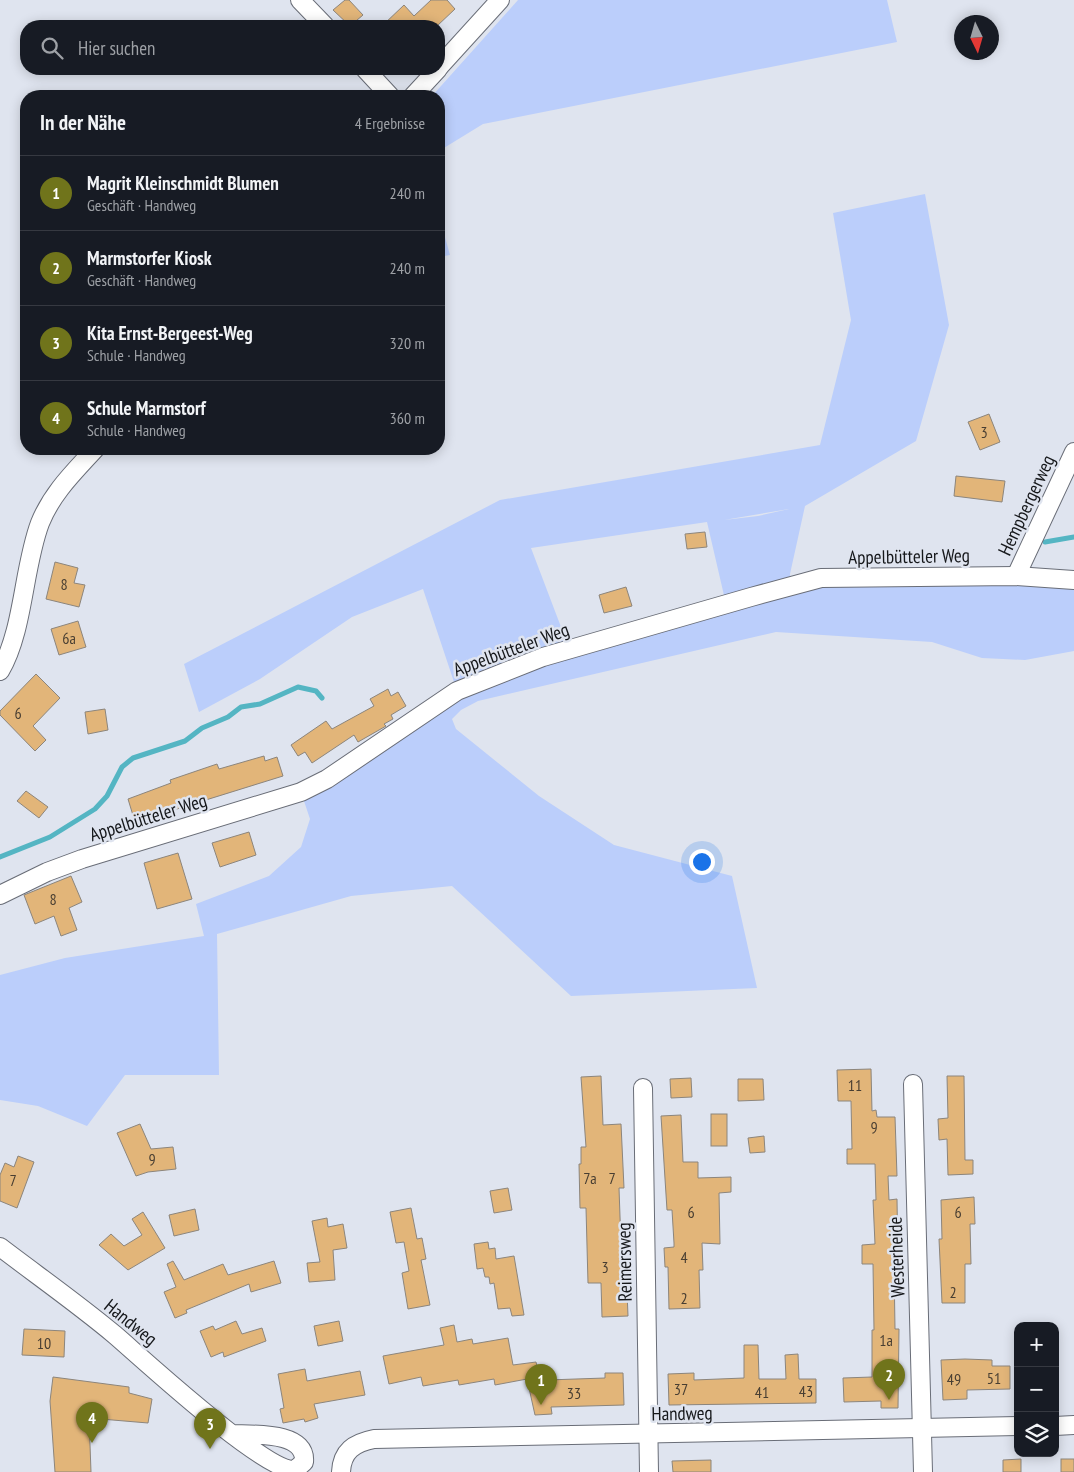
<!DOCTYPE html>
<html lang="de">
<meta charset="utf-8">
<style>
:root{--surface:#171b24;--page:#242831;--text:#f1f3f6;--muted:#9ea1a6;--line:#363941;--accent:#70741b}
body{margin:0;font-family:"PT Sans Narrow",sans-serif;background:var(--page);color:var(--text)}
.controls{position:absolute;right:15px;bottom:15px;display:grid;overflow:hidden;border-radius:10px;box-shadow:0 2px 12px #0003}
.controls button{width:45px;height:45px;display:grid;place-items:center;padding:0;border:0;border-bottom:1px solid var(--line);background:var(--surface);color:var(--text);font:25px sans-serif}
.compass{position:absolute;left:954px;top:15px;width:45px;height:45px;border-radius:50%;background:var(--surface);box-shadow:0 2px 12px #0003;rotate:175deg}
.you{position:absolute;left:701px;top:861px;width:18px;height:18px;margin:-12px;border:4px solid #fff;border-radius:50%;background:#1a73e8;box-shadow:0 0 0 8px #1a73e833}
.badge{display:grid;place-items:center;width:32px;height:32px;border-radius:50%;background:var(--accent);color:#fff;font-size:16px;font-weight:700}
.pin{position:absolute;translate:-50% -41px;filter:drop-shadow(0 1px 2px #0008)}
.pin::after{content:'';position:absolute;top:26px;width:18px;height:15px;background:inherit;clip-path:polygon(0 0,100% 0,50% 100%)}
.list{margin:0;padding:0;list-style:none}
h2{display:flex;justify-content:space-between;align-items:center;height:65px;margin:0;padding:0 20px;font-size:21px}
h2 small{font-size:16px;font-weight:400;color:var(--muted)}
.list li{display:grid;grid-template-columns:32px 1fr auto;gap:15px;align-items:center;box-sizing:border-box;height:75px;padding:0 20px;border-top:1px solid var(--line)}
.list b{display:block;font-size:19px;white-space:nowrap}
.list p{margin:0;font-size:16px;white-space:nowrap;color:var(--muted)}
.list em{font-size:16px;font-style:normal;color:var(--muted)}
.icon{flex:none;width:28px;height:28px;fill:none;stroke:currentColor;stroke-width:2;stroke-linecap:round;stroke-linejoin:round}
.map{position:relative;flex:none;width:1074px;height:1472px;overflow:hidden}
.search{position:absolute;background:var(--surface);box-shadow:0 2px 12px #0003;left:20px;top:20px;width:425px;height:55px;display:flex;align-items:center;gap:12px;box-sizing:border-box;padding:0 18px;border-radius:20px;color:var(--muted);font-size:19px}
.panel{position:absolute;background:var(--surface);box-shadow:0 2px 12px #0003;left:20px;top:90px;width:425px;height:365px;border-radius:20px}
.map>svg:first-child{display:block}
.green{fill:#bbcefb;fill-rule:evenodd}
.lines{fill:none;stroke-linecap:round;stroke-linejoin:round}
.stream{stroke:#54b5c3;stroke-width:5}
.building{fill:#e2b579;stroke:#8c857c}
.street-casing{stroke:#696d77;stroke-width:20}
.street{stroke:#fff;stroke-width:18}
.labels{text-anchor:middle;stroke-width:5;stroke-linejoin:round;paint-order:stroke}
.number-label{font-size:16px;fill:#483e32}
.street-label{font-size:19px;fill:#15171a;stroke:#dfe4ef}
</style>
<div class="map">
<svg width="1074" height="1472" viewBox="0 0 1074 1472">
<rect width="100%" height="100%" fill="#dfe4ef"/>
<!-- green -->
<g class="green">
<polygon points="518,0 887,0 897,42 483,124 439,151 439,96 432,96"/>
<path d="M925,194L949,325L916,441L805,506L790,574L791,586L1074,580V651L1025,660L1003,659L982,658L932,642L776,632L478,701L461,710L452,719L456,729L539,796L614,845L732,876L757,988L571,996L452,886L351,896L217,934L219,1075H125L87,1126L38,1106L0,1100V975L65,958L204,936L196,904L269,876L301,847L310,819L301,792L457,691L423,589L352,617L260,679L199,712L184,664L500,500L820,445L851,320L833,213ZM789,509L758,516L724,520ZM707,522L726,604L569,648L531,548Z"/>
<polygon points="439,216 450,255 439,257"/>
</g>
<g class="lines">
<!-- stream -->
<g class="stream">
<polyline points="1045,542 1074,537"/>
<polyline points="0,857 50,837 95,809 107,796 122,767 133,758 185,741 202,728 228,717 241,707 260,704 298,687 316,691 322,698"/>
</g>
</g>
<!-- building -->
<g class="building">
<polygon points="345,0 349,0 363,15 350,26 333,10"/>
<polygon points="431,0 447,0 455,9 437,26 382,26 404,5 414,16"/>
<polygon points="989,414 1000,442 980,450 968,422"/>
<polygon points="956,476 1005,481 1002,502 954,496"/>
<polygon points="705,532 707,547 687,549 685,534"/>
<polygon points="55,562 78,568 74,583 85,585 79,607 46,599"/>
<polygon points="626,587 632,606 604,613 599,595"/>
<polygon points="78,621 86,647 59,655 51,629"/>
<polygon points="36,674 60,698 33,726 46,740 35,751 0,715 0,711"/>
<polygon points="388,689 391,696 398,692 406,706 391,715 393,719 384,724 386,726 358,742 354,735 312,763 305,752 298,756 291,745 326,721 332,729 374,706 370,699"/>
<polygon points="105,709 108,730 88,734 85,712"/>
<polygon points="264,756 265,761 277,757 283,776 135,822 128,799 171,783 170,780 217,764 219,769"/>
<polygon points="26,791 48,807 39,818 17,801"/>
<polygon points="249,832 256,855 220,867 212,843"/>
<polygon points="178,853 192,899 157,909 144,863"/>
<polygon points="71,876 82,902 69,908 77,930 61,936 54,916 35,924 24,895"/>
<polygon points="871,1069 872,1111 876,1110 877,1117 895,1117 897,1176 888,1176 889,1200 897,1199 898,1264 894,1264 895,1329 899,1329 898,1408 881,1408 881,1401 844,1402 843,1378 872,1377 872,1330 874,1330 873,1264 862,1264 862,1245 875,1244 873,1200 876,1200 875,1164 847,1164 847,1149 852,1149 851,1101 838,1101 837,1070"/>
<polygon points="601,1076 603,1125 621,1124 624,1188 619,1188 621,1245 622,1291 627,1291 628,1316 602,1317 601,1283 588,1283 586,1208 580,1208 579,1164 581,1164 581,1147 586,1147 581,1077"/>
<polygon points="947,1076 964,1076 965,1160 973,1160 973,1174 948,1175 947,1139 939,1140 938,1119 948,1118"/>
<polygon points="691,1078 692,1097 671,1098 670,1079"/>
<polygon points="738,1079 763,1079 764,1100 738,1101"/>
<rect x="711" y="1114" width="16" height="32"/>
<polygon points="681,1115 683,1162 698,1162 698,1178 731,1177 731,1192 719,1193 720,1244 702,1243 703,1270 699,1270 700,1308 669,1309 668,1267 665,1267 664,1248 674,1247 674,1243 672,1210 667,1210 661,1116"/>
<polygon points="140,1124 151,1149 173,1147 176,1169 148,1172 136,1176 117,1133"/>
<polygon points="764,1136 765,1152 750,1153 748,1138"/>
<polygon points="18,1156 34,1162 17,1208 0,1201 0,1175 5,1163 14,1167"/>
<polygon points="508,1188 512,1210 494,1213 490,1191"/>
<polygon points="974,1197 975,1224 970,1224 971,1264 965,1264 965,1303 942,1303 939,1239 942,1239 941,1200"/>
<polygon points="411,1208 417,1239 422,1238 426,1259 421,1260 430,1305 408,1309 402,1273 409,1271 404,1242 396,1243 390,1212"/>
<polygon points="195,1209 199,1230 174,1236 169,1215"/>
<polygon points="143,1212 165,1248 128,1270 99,1245 111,1234 124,1246 142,1235 132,1219"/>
<polygon points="327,1218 328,1227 343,1224 347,1248 333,1250 335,1280 309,1282 307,1263 320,1262 312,1221"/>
<polygon points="488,1242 489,1249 495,1248 496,1259 514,1256 524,1315 512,1316 510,1308 498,1309 494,1283 490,1284 489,1277 485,1277 483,1268 477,1269 474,1244"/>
<polygon points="173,1261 184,1280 223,1264 228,1275 274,1261 281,1283 251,1292 249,1284 186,1310 187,1313 175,1318 164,1292 176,1287 167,1264"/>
<polygon points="236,1321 242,1334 262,1328 266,1341 224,1357 223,1352 211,1357 200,1331 213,1326 215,1330"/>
<polygon points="339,1321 343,1341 318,1346 314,1326"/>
<polygon points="454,1325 457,1342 472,1339 473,1344 508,1338 513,1365 536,1362 537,1366 543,1365 547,1380 605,1378 605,1373 623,1373 624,1405 551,1407 552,1414 535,1415 527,1379 495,1385 494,1379 459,1385 458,1380 423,1386 421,1377 389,1384 383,1356 444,1345 440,1328"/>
<polygon points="24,1329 65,1331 64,1357 22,1355"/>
<polygon points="744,1345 758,1345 759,1379 786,1379 785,1355 798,1354 799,1379 816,1379 816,1403 669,1405 668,1374 694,1373 694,1380 744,1378"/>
<polygon points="965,1359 992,1360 992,1366 1010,1366 1010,1389 967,1390 967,1399 943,1400 941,1360"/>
<polygon points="305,1369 307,1381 360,1371 365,1395 314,1404 318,1418 305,1422 304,1419 283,1423 280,1409 284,1408 278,1374"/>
<polygon points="53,1377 129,1387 129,1393 152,1399 148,1423 89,1418 91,1472 55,1472 50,1401"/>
<polygon points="1021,1459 1021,1472 1003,1472 1003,1460"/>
<rect x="1061" y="1459" width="13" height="13"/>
<polygon points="711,1460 711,1472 673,1472 672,1461"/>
</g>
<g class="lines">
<defs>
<g id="street">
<polyline points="300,0 325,26"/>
<polyline points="439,67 500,0"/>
<polyline points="365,69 390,96"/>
<polyline points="413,96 438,69"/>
<polyline points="1016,576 1074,452"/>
<path d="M0,671C24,630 23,568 40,523C52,493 74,472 95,449"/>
<polyline points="0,895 47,872 82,859 301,792 327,779 457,691 543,657 751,597 821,578 1016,576 1074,580"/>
<polyline points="913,1084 923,1472"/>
<polyline points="643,1088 649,1472"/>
<path d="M0,1247C38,1276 78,1304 115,1335C143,1359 265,1472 295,1470L304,1462C307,1431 253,1435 232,1434"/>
<polyline points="1055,1426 1074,1425"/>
<path d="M341,1472C342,1451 354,1443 374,1439L1018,1426"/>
</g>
</defs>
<!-- street casing -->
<use href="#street" class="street-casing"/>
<!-- street -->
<use href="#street" class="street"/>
</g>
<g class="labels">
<!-- number labels -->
<g class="number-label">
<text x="984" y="438">3</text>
<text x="64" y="590">8</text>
<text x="69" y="644">6a</text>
<text x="18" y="719">6</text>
<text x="53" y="905">8</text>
<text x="855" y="1091">11</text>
<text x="874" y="1133">9</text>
<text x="152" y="1165">9</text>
<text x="590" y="1184">7a</text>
<text x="612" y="1184">7</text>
<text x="13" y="1186">7</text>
<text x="691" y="1218">6</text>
<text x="958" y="1218">6</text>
<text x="684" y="1263">4</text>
<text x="605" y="1273">3</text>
<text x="953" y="1298">2</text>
<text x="684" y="1304">2</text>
<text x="886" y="1346">1a</text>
<text x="44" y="1349">10</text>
<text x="994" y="1384">51</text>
<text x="954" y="1385">49</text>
<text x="681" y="1395">37</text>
<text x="806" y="1397">43</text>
<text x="762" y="1398">41</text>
<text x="574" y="1399">33</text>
</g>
<!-- street labels -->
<g class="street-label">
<text transform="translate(1026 505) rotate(-65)" y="7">Hempbergerweg</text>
<text transform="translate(909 556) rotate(-1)" y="7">Appelbütteler Weg</text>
<text transform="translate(511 649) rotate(-20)" y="7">Appelbütteler Weg</text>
<text transform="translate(148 817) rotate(-17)" y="7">Appelbütteler Weg</text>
<text transform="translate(896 1257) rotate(-92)" y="7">Westerheide</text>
<text transform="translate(624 1262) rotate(-91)" y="7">Reimersweg</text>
<text transform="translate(131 1322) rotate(39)" y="7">Handweg</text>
<text transform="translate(682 1413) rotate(-1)" y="7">Handweg</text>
</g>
</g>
</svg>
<div class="controls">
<button>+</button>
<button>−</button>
<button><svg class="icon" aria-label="layers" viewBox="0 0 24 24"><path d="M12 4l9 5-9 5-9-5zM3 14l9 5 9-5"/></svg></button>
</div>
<svg class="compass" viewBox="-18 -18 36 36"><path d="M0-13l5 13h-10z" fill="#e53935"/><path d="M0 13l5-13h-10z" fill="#9ea1a6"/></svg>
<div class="you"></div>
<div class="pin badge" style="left:541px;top:1405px">1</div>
<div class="pin badge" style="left:889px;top:1400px">2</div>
<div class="pin badge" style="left:210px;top:1449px">3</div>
<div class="pin badge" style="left:92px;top:1443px">4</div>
<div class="search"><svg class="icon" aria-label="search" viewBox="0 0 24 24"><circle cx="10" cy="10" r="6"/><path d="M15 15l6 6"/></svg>Hier suchen</div>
<section class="panel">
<h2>In der Nähe<small>4 Ergebnisse</small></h2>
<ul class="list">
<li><span class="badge">1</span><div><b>Magrit Kleinschmidt Blumen</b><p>Geschäft · Handweg</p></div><em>240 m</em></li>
<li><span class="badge">2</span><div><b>Marmstorfer Kiosk</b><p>Geschäft · Handweg</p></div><em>240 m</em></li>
<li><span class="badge">3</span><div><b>Kita Ernst-Bergeest-Weg</b><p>Schule · Handweg</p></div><em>320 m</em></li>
<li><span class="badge">4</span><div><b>Schule Marmstorf</b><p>Schule · Handweg</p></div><em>360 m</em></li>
</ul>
</section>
</div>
